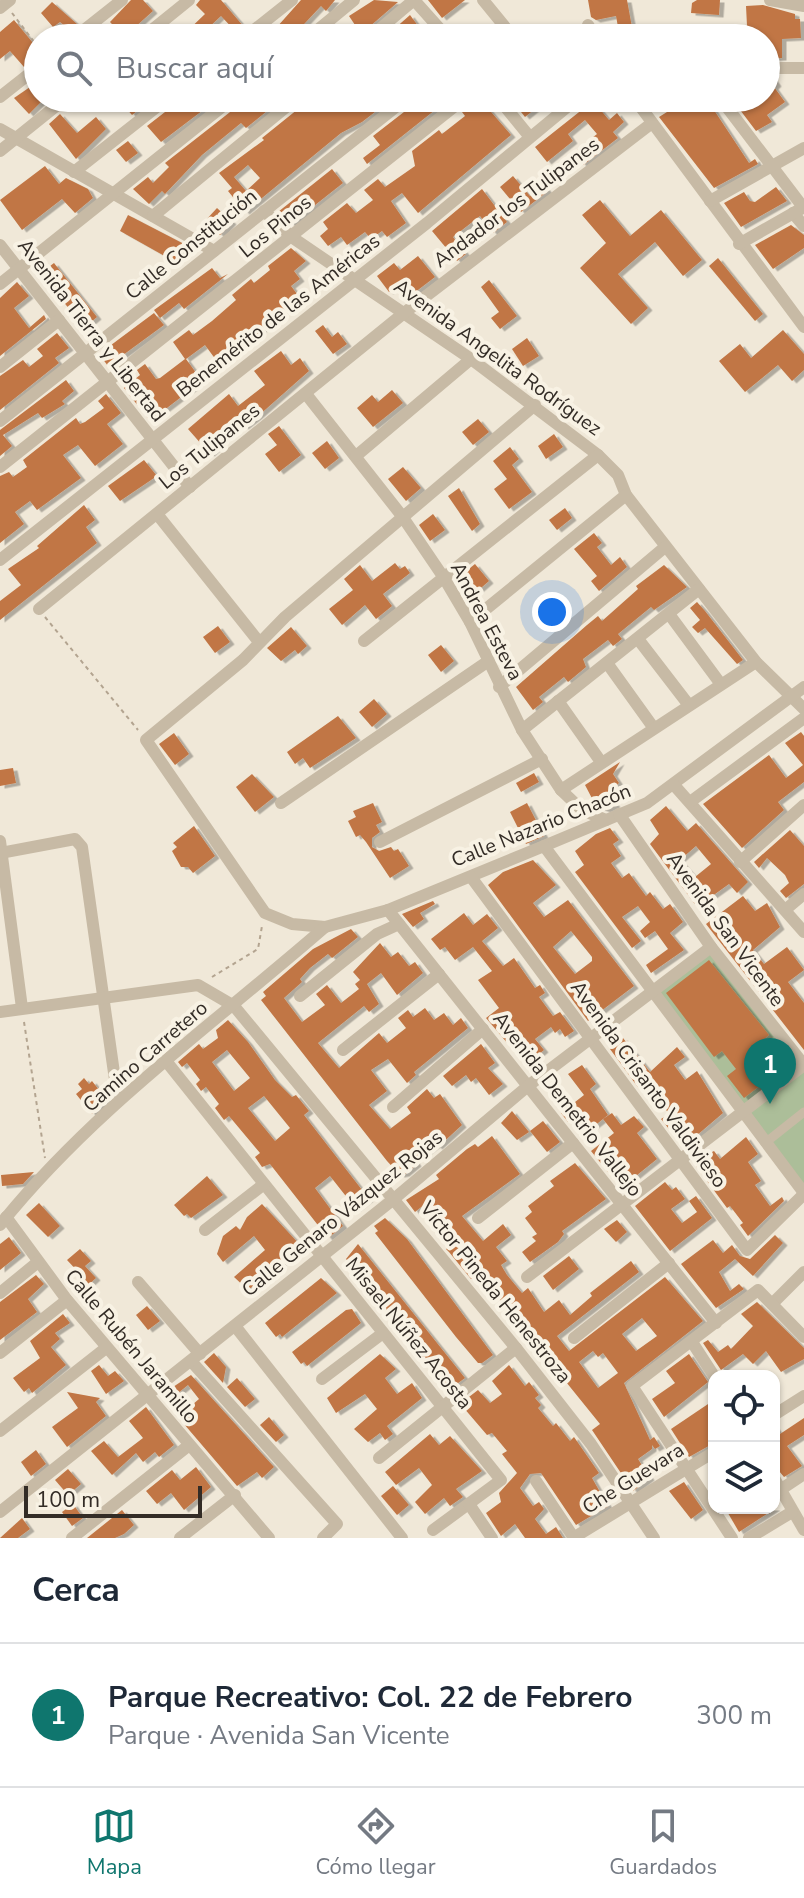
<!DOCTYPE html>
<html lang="es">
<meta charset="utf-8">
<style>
:root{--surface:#fff;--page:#f2f2f3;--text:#1f2937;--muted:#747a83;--line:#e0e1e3;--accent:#0f766e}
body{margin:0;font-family:"Nunito Sans",sans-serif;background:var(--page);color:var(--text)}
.controls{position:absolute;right:24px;bottom:24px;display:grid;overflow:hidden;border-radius:16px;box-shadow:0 2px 6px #0004}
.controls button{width:72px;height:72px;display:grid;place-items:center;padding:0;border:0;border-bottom:2px solid var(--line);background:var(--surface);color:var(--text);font:40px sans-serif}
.scale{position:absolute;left:24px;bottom:20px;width:178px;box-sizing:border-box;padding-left:8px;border:4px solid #332c26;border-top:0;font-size:22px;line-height:28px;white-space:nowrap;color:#332c26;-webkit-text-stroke:6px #f8f2e4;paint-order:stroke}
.you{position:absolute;left:552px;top:612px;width:28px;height:28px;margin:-20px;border:6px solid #fff;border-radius:50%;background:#1a73e8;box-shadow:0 0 0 12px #1a73e833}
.badge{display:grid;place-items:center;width:52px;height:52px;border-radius:50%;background:var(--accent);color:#fff;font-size:26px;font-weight:700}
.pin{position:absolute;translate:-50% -66px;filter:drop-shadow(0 2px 4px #0008)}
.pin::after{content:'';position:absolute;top:42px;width:28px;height:24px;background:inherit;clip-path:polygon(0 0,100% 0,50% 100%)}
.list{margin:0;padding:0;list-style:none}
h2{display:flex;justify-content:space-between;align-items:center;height:104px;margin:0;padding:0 32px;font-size:34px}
h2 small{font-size:26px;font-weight:400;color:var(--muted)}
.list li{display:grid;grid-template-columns:52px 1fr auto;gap:24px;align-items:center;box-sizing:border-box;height:144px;padding:0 32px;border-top:2px solid var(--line)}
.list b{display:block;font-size:30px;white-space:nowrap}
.list p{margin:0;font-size:26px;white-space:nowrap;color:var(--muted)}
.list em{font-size:26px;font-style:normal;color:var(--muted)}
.icon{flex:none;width:44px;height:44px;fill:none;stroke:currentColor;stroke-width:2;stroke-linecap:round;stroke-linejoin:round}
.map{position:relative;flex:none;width:804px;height:1538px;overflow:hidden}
.search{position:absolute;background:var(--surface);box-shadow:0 2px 6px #0004;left:24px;right:24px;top:24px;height:88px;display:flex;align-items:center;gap:20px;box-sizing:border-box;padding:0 28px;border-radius:44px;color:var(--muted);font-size:30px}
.sheet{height:248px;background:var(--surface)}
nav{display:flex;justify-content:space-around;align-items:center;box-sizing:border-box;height:112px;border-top:2px solid var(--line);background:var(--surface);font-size:22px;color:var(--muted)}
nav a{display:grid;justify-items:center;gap:4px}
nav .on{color:var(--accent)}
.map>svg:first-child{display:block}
.green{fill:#acbe99}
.building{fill:#c17645;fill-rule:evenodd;filter:url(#shadow)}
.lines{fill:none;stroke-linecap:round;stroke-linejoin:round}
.path{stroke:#b3a490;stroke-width:2;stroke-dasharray:4 4;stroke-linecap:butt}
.pedestrian{stroke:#c7baa5;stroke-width:9}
.minor{stroke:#c7baa5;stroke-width:12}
.labels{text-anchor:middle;stroke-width:8;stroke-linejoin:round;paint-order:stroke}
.street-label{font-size:20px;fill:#332c26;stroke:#f8f2e4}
</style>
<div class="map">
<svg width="804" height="1538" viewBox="0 0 804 1538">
<defs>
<filter id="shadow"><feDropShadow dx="4.5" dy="2.5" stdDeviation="0" flood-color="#0004"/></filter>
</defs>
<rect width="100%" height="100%" fill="#f0e8d8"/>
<!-- green -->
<polygon class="green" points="711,947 804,1065 804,1193 654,992"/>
<!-- building -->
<g class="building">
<polygon points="131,0 143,0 153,11 124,37 110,22"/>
<polygon points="200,0 221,0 244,27 237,33 221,16 205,31 212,38 180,38 205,14 196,5"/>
<polygon points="301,0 335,0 326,11 321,6 291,38 258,38 265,33 268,37"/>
<polygon points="374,0 398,2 361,34 349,16"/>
<polygon points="428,0 465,0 442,18"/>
<polygon points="588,0 627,0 634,38 620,38 616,16 596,20 591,17"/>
<polygon points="697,0 720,0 719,15 691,13 692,3"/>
<polygon points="52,2 77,24 70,30 60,22 53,27 41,13"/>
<polygon points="763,5 795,14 795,19 800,19 801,38 782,39 782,58 766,59 766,38 726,38 726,26 747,26 746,6"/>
<polygon points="410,15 427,38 384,38"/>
<polygon points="14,20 38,49 38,58 24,67 10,51 0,59 0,32"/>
<polygon points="766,77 772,77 777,84 774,87 785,102 767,115 772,122 756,131 731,98 766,98"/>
<polygon points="30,87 43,100 29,114 14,98"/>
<polygon points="117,98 153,98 132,115"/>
<polygon points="177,98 219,98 161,142 147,126 174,105"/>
<polygon points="242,98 283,98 246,128 241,123 202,155 165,194 162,191 149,204 133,189 148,177 153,183 169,167 165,163 239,105"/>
<path d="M306,98H393L362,122L341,133L245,212L228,191L232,188L219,173L264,140L262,138L303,105ZM248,165L260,178L246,191L234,177Z"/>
<polygon points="416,98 435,110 367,164 363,158 380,145 373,136 413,105"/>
<polygon points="474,98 489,98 485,105 511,135 418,213 402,193 391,201 406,223 387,237 382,231 371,239 365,232 347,245 341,237 328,246 320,236 328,229 323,222 347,203 356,213 373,200 364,190 378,179 385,187 415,166 412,151 439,130 442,134 465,116 462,112"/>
<polygon points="510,98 536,98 541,104 525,117"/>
<polygon points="680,98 706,98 749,163 755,159 758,164 714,188 659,117 683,102"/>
<polygon points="593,101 609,120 617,113 624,122 613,132 618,138 583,165 573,153 597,134 585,120 568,134 573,141 547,162 535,147"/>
<polygon points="60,114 77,133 96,117 106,129 76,159 49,124"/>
<polygon points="128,141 138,153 126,162 116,150"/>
<polygon points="45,166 59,184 66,178 88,189 93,198 75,213 62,199 22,230 0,200"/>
<polygon points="332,169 343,183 291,224 278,212"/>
<polygon points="513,176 530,196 544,186 548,191 521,212 500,187"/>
<polygon points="776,187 787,201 741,227 724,203 744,192 750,201 755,202"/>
<polygon points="482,189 507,222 493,233 480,216 453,237 466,254 457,261 432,231"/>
<polygon points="600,200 630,236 661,210 702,260 683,276 655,242 618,274 648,308 631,324 580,268 606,243 582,215"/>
<polygon points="217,208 232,222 220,235 205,221"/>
<polygon points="128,215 186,245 177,263 120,231"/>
<polygon points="791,225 804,235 804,248 773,269 755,245"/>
<polygon points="291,248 306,261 294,271 300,279 291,286 303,302 294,309 291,306 246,343 236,345 216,360 205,345 186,359 202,381 150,421 124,388 140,375 137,370 145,364 156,379 160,378 185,359 173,342 189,330 193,335 212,321 236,300 232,295 251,279 254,283 270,270 268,266"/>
<polygon points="418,256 435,277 414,293 403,280 389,292 377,276 394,263 400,270"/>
<polygon points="718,258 763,314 755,321 709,266"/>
<polygon points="54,263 97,317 84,328 41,273"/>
<polygon points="212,268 220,278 228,274 184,309 179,303 160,318 154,310"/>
<polygon points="489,280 517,316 500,329 491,318 499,312 481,287"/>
<polygon points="17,282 29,296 14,308 29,328 44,315 46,319 0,356 0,298"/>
<polygon points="154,313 164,325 108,366 99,354"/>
<polygon points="323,325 332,337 338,332 347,344 333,354 315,331"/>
<polygon points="783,330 804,354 804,370 792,381 778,365 745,392 719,361 740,344 751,358"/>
<polygon points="57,333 69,348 55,358 59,363 0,410 0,376 23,360 29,367 43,356 37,349"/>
<polygon points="527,338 539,356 523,366 512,349"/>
<polygon points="281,351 291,365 300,358 309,371 257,417 244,427 241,423 217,443 219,446 210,454 188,429 229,394 238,406 265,385 254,371"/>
<polygon points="66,380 74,391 62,401 65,404 42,418 38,413 3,435 12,446 0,456 0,430"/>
<polygon points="392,390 403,403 373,427 357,408 372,395 378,402"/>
<polygon points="106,394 121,413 107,424 123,444 95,466 78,445 63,455 81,478 37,510 30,501 15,512 24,524 0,543 0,476 9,472 13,477 27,467 23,460 76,418 80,424 85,422 104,408 98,401"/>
<polygon points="478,419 489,432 473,445 462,432"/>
<polygon points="279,426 301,455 279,472 265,454 277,445 268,434"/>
<polygon points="554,434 563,447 546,459 538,446"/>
<polygon points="327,441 339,458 325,469 312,453"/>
<polygon points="510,447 519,459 512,465 532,492 509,509 494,489 507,479 493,461"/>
<polygon points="144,460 157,476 120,501 108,486"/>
<polygon points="403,467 421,488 406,501 388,479"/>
<polygon points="459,488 480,524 472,531 448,496"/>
<polygon points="84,505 95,520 86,527 97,543 0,620 0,601 21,585 8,569 39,548 37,546"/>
<polygon points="565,508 572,518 557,530 549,520"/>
<polygon points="433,514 445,530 430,541 419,525"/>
<polygon points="594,533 602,543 597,547 611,565 620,557 627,567 599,591 591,581 597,576 574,549"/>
<polygon points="395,563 400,569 405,566 410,573 383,594 392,606 376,619 365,605 342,625 329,609 353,590 344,579 360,565 372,581"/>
<polygon points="475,564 489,581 474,594 460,576"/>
<polygon points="664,565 687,587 654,610 651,607 618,634 622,639 613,646 608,640 583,659 586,667 568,682 564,677 539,697 543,702 533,710 516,687 587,625 598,616 602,621 638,589 636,586"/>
<polygon points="697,602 705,611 743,660 737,664 705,628 698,633 692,627 700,620 690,608"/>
<polygon points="218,626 230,642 215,653 203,637"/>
<polygon points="291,627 307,646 298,654 295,650 281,661 267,648"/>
<polygon points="441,645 454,661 441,672 428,655"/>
<polygon points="374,699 387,714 372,727 359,712"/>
<polygon points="338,716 356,738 310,768 303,758 295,764 287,752"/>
<polygon points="801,732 804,736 804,782 778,802 784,810 742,848 703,804 769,755 786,778 803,765 785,743"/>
<polygon points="174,733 189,754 175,765 159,744"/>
<polygon points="620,762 613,774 619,783 607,794 616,805 606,810 596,806 585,785"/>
<polygon points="13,768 16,783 0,786 0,770"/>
<polygon points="534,773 539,782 521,792 516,783"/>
<polygon points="252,774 274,797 255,812 236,787"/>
<polygon points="373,803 382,822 376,825 380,832 372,838 372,847 379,851 391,847 394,851 398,849 409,866 390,878 366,842 360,835 356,837 348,821 356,817 353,811"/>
<polygon points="527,803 544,836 526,844 510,812"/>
<path d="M666,806L687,831L696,823L748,882L737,893L729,884L697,907L650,844L659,834L650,820ZM696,846L711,864L695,877L680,860Z"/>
<polygon points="194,826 215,856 193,873 188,867 181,867 172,851 177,847 173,843"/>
<polygon points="610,828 619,840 613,844 621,856 611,863 622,878 629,873 646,896 650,892 663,909 670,904 683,922 670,933 684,950 651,973 646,965 668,949 655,931 645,938 640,931 650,922 638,906 622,917 641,941 632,948 575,872 584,865 575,851 596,834"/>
<polygon points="790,830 804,846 804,884 786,898 780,891 789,883 785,875 767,858 759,868 754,862"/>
<path d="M533,860L556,885L533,903L544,917L568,900L634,986L588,1021L488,885L503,872ZM571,931L592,957V961L575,974L553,947Z"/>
<polygon points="743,896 755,911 767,903 780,927 753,950 764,964 787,947 804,970 788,982 804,1003 804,1050 706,924"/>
<polygon points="433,901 435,904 420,913 424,919 413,927 402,914"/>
<polygon points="464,913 473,925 487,914 498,928 482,941 503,966 514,958 535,988 540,985 545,993 539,997 553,1016 560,1012 574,1031 565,1037 560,1029 555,1033 551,1027 535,1039 544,1050 526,1065 486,1018 499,1008 478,980 492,971 473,947 455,960 445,947 440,950 431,939"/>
<polygon points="351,929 358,937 332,958 328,954 310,968 300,979 302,982 284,998 302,1022 325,1005 316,994 327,985 341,1003 359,989 355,984 360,980 353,972 380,943 391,957 398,952 409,966 415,962 423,973 397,995 381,973 367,984 379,1004 369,1012 364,1006 318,1043 339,1068 379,1033 387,1043 406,1028 398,1018 408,1010 413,1017 425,1008 434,1020 444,1013 453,1025 461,1018 468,1028 414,1072 416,1075 407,1083 388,1059 371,1070 387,1091 369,1105 390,1129 411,1113 407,1107 427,1089 434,1098 440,1094 462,1125 438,1147 436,1145 415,1161 417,1164 405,1174 400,1175 387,1161 261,1000 266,996 263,992 313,949"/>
<polygon points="709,960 769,1035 759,1043 779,1071 744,1098 727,1076 736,1069 722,1051 714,1057 666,993"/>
<path d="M228,1020L248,1042L275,1080L292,1097L296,1095L309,1111L304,1115L369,1199L356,1209L330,1176L315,1188L343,1226L328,1238L270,1164L262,1167L255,1157L260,1153L229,1116L224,1120L215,1108L219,1104L206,1087L201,1091L196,1084L200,1080L187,1063L182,1067L178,1062L199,1044L203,1049L218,1038L216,1030ZM227,1050L250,1078L234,1091L212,1062ZM264,1096L290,1128L275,1141L248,1108Z"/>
<polygon points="623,1038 650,1072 677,1047 685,1057 674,1065 685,1080 697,1071 723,1113 689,1142 675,1125 669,1129 661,1119 669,1114 650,1087 643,1091 637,1086 610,1049"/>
<polygon points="481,1044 495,1063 488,1068 503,1084 489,1095 476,1078 471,1082 466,1075 452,1086 443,1076"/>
<polygon points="582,1065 596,1084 590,1089 608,1115 593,1127 589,1122 585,1126 577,1115 568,1122 561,1113 584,1095 568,1074"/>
<polygon points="84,1078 89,1084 92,1081 107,1100 92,1114 76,1094 82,1089 78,1084"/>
<polygon points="512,1111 529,1132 517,1140 501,1123"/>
<polygon points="612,1113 621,1125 634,1116 644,1127 637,1133 657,1159 621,1188 591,1151 614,1133 603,1119"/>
<polygon points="543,1121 560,1142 547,1152 530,1131"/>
<path d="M492,1136L520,1174L462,1216L483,1241L503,1224L511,1235L496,1247L507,1261L501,1265L507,1275L522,1293L528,1288L544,1312L559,1300L570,1315L592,1296L590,1293L631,1261L639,1272L557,1336L569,1351L665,1277L703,1321L624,1383L650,1440L654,1437L660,1446L655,1449L652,1445V1449L638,1459L650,1478L633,1491L592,1430L600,1424L478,1273L471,1279L449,1252L446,1249L455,1242L425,1204L415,1212L406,1200L439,1179L436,1175L467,1149L475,1144L478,1147ZM642,1318L657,1336L636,1351L622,1334ZM593,1351L598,1357L603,1353L618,1373L598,1388L579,1362Z"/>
<polygon points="746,1137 758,1154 748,1162 761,1181 755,1185 770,1206 782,1197 784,1201 748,1236 740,1225 743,1223 730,1206 727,1208 693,1162 708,1150 710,1153 714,1151 720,1159"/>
<polygon points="575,1163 606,1199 562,1231 564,1234 558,1242 530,1262 522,1252 536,1241 532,1237 537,1234 525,1218 532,1212 528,1206 554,1186 550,1181"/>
<polygon points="34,1172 23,1184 2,1186 1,1175"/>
<polygon points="207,1176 223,1195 191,1218 187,1214 184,1216 174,1205"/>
<polygon points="665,1182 672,1190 676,1187 685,1199 671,1209 682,1223 697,1212 689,1201 696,1196 712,1218 670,1251 635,1206"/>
<polygon points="39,1203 60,1226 48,1237 26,1215"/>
<polygon points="262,1204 302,1247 248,1290 234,1277 265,1250 254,1236 223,1262 217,1254 223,1236 236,1226 240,1230 247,1217"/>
<polygon points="385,1218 407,1239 493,1355 482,1363 478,1363 456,1337 375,1233 378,1231 374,1226"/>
<polygon points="617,1220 627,1232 616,1242 604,1229"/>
<polygon points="775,1235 783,1243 753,1276 735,1259 719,1272 730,1291 739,1284 744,1289 716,1308 681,1264 713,1240 723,1253 732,1245 740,1256 750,1259"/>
<polygon points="9,1237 21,1253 0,1270 0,1244"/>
<polygon points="358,1244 465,1378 454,1386 446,1388 346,1259"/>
<polygon points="80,1249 91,1261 85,1266 96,1278 85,1288 77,1279 81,1275 67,1260"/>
<polygon points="569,1256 579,1269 553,1290 543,1276"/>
<polygon points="36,1275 44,1284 28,1299 37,1312 0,1340 0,1302"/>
<polygon points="321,1278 337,1293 282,1337 280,1334 276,1337 265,1323"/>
<polygon points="757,1302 804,1348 804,1359 781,1372 766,1351 753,1364 743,1354 721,1370 703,1343 708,1340 718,1352 728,1345 731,1349 753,1326 741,1314"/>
<polygon points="147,1306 160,1321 148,1330 136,1315"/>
<polygon points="352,1309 361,1323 307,1366 304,1362 301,1364 292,1352 346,1310"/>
<polygon points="63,1314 70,1323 55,1333 60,1339 51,1347 66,1365 32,1393 29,1388 24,1392 13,1378 40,1358 30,1341"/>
<polygon points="214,1353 226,1367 223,1383 204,1362"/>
<polygon points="380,1354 396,1369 385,1378 397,1394 412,1383 422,1398 387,1426 393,1434 385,1440 380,1433 368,1442 354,1429 377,1409 365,1394 336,1413 327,1398"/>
<polygon points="689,1354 708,1382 664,1417 652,1399 675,1383 666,1371"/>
<polygon points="99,1365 108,1376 115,1371 124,1381 106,1394 91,1371"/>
<polygon points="509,1365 525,1386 529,1382 539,1395 535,1398 541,1405 538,1408 553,1426 556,1423 570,1441 574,1437 599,1473 592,1478 608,1506 576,1525 541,1473 530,1474 520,1488 533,1506 539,1502 544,1509 535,1519 546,1534 556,1527 563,1538 525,1538 515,1524 501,1536 486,1513 501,1502 499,1493 517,1473 502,1454 507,1451 492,1433 487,1435 463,1407 468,1403 465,1400 478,1390 490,1403 502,1394 492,1381"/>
<polygon points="191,1375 274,1467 262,1478 257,1472 237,1486 178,1417 199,1399 188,1385 167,1402 161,1395"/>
<polygon points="237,1378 255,1399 245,1407 227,1387"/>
<polygon points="67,1392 100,1398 96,1402 106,1416 67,1447 52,1427 78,1408"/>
<polygon points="714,1400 714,1443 689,1457 671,1429"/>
<polygon points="146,1407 174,1445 159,1457 155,1452 143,1462 136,1453 112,1475 91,1451 104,1441 118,1457 143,1438 129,1421"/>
<polygon points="269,1417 284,1435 276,1442 260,1425"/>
<polygon points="804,1418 804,1435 787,1446 802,1466 784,1477 774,1465 774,1425 780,1434"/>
<polygon points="430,1434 439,1445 450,1436 482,1471 456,1489 463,1497 450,1506 444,1498 425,1514 415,1502 432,1485 419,1468 396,1485 385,1472"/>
<polygon points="36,1450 46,1464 31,1476 21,1462"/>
<polygon points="196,1467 211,1487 184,1510 171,1493 157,1504 146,1491 172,1470 180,1480"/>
<polygon points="68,1469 81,1484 68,1495 55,1480"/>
<polygon points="684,1482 703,1510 691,1519 669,1491"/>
<polygon points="393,1486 409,1505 397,1515 381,1496"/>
<polygon points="73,1504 83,1518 72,1526 62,1512"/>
<polygon points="725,1508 776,1508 739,1532"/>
<polygon points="122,1510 134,1525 124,1534 115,1538 87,1538"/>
<polygon points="22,1518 30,1529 18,1538 0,1538"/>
</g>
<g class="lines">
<!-- path -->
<g class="path">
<polyline points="12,13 38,47"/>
<polyline points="45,617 138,730"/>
<polyline points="212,977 258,949 262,926"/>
<polyline points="24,1022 45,1158"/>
</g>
<!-- pedestrian -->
<polyline class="pedestrian" points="765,1143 804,1112"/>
<!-- minor -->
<g class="minor">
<polyline points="483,0 514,38"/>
<polyline points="770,0 804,6"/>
<polyline points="0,8 10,0"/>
<polyline points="588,25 596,38"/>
<polyline points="74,38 122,0"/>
<polyline points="142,38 189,0"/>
<polyline points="244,38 292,0"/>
<polyline points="308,38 354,0"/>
<polyline points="369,38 414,0 448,38"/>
<polyline points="766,68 804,68"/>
<polyline points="0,97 38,67"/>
<polyline points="498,98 529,136"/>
<polyline points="634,98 804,327"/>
<polyline points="720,98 803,207"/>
<polyline points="0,129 214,251"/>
<polyline points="0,151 66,98"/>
<polyline points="74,172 168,98"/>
<polyline points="710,201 804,148"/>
<polyline points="264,211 293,238 471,359 598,455 618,475 626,495 756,662 804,709"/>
<polyline points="793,213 804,226"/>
<polyline points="153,216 297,98"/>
<polyline points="739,244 804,207"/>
<polyline points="0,245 190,487"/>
<polyline points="0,284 233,98"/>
<polyline points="0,367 59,320"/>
<polyline points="306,394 402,516 444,578 470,622 522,730 561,790 582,810 606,820"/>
<polyline points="535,405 285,617 243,660 146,740 265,913 292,924 325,927 388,910 544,846 647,803 804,687"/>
<polyline points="0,421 407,98"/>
<polyline points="356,456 471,359"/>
<polyline points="0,467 465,98"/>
<polyline points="157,514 259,642"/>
<polyline points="0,560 427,223 578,98"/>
<polyline points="39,609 404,313 652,123"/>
<polyline points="669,614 720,683"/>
<polyline points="470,622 626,495"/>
<polyline points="638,639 688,704"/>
<polyline points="364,641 598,455"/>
<polyline points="607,663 653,727"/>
<polyline points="499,687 665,547"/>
<polyline points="558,701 601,762"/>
<polyline points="522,730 699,589"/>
<polyline points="674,785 804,932"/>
<polyline points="561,790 756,662"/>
<polyline points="690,802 804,718"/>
<polyline points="281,803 487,662"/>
<polyline points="619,814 711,947 804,1065"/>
<polyline points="0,841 22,1008"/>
<polyline points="380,842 542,759"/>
<polyline points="544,846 804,1193"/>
<polyline points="0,853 75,839 82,847 118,1101"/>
<polyline points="740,862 804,805"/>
<polyline points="471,877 747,1250 804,1194"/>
<polyline points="388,910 716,1323"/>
<polyline points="785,910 804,894"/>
<polyline points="300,996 377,934 399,924"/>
<polyline points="0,1012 198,985 234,1006 516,1348 591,1444 654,1538"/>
<polyline points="343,1050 439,974"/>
<polyline points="166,1061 501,1480 433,1530"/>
<polyline points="393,1107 483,1029"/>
<polyline points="6,1217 67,1300 269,1538"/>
<polyline points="478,1218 573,1143"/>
<path d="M0,1225C92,1110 215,1023 325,927"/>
<polyline points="205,1230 264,1184"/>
<polyline points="527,1277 804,1065"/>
<polyline points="138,1282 200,1354"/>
<polyline points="0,1293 38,1262"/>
<polyline points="772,1304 804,1272"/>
<polyline points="235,1326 402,1538"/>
<polyline points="574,1338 669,1263"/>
<polyline points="692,1342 714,1376"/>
<polyline points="0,1353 67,1300"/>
<polyline points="191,1361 337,1524 323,1538"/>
<polyline points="322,1379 383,1333"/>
<polyline points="774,1415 804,1396"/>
<polyline points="0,1431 106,1348"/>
<polyline points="379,1458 516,1348"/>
<polyline points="774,1478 804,1530"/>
<polyline points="536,1481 574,1538"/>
<polyline points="780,1490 804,1474"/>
<polyline points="469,1504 492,1538"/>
<polyline points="0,1512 395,1198 528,1086 711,947"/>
<polyline points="72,1538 188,1446"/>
<polyline points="180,1538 235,1495"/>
<polyline points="573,1538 714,1452"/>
<polyline points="732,1538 632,1386 758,1290 804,1337"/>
<polyline points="749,1538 792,1512"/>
</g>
</g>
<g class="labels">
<!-- street labels -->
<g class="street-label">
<text transform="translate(516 202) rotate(-37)" y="7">Andador los Tulipanes</text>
<text transform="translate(275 226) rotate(-39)" y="7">Los Pinos</text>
<text transform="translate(191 244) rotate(-39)" y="7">Calle Constitución</text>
<text transform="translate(278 315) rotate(-38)" y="7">Benemérito de las Américas</text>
<text transform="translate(92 330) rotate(52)" y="7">Avenida Tierra y Libertad</text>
<text transform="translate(498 357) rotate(36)" y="7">Avenida Angelita Rodríguez</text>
<text transform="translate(209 446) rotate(-39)" y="7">Los Tulipanes</text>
<text transform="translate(487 621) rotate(62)" y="7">Andrea Esteva</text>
<text transform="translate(541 825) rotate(-22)" y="7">Calle Nazario Chacón</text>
<text transform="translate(726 929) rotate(54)" y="7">Avenida San Vicente</text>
<text transform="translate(145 1056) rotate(-41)" y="7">Camino Carretero</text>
<text transform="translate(649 1084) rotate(54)" y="7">Avenida Crisanto Valdivieso</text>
<text transform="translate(568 1104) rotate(52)" y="7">Avenida Demetrio Vallejo</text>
<text transform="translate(342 1213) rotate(-39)" y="7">Calle Genaro Vázquez Rojas</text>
<text transform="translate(496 1292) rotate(51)" y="7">Víctor Pineda Henestroza</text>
<text transform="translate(409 1333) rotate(51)" y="7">Misael Núñez Acosta</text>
<text transform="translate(132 1346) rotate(50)" y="7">Calle Rubén Jaramillo</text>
<text transform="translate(633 1478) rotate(-32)" y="7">Che Guevara</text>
</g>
</g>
</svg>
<div class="controls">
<button><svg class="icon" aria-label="locate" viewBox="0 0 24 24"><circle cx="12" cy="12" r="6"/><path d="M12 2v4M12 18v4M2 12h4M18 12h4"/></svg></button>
<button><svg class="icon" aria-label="layers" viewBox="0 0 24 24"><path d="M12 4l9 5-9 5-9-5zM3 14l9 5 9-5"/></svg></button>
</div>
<div class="scale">100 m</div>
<div class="you"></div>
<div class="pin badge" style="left:770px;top:1104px">1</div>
<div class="search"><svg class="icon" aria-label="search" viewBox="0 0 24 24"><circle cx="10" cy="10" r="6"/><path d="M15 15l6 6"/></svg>Buscar aquí</div>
</div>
<section class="sheet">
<h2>Cerca<small></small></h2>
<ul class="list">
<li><span class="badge">1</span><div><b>Parque Recreativo: Col. 22 de Febrero</b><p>Parque · Avenida San Vicente</p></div><em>300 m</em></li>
</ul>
</section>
<nav>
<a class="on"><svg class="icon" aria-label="map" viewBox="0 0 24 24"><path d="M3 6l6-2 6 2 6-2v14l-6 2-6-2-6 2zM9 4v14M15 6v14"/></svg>Mapa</a>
<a><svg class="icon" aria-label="directions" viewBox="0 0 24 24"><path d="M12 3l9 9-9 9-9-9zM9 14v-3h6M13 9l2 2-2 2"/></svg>Cómo llegar</a>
<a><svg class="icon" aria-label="saved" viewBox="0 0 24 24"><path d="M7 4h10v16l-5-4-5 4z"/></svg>Guardados</a>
</nav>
